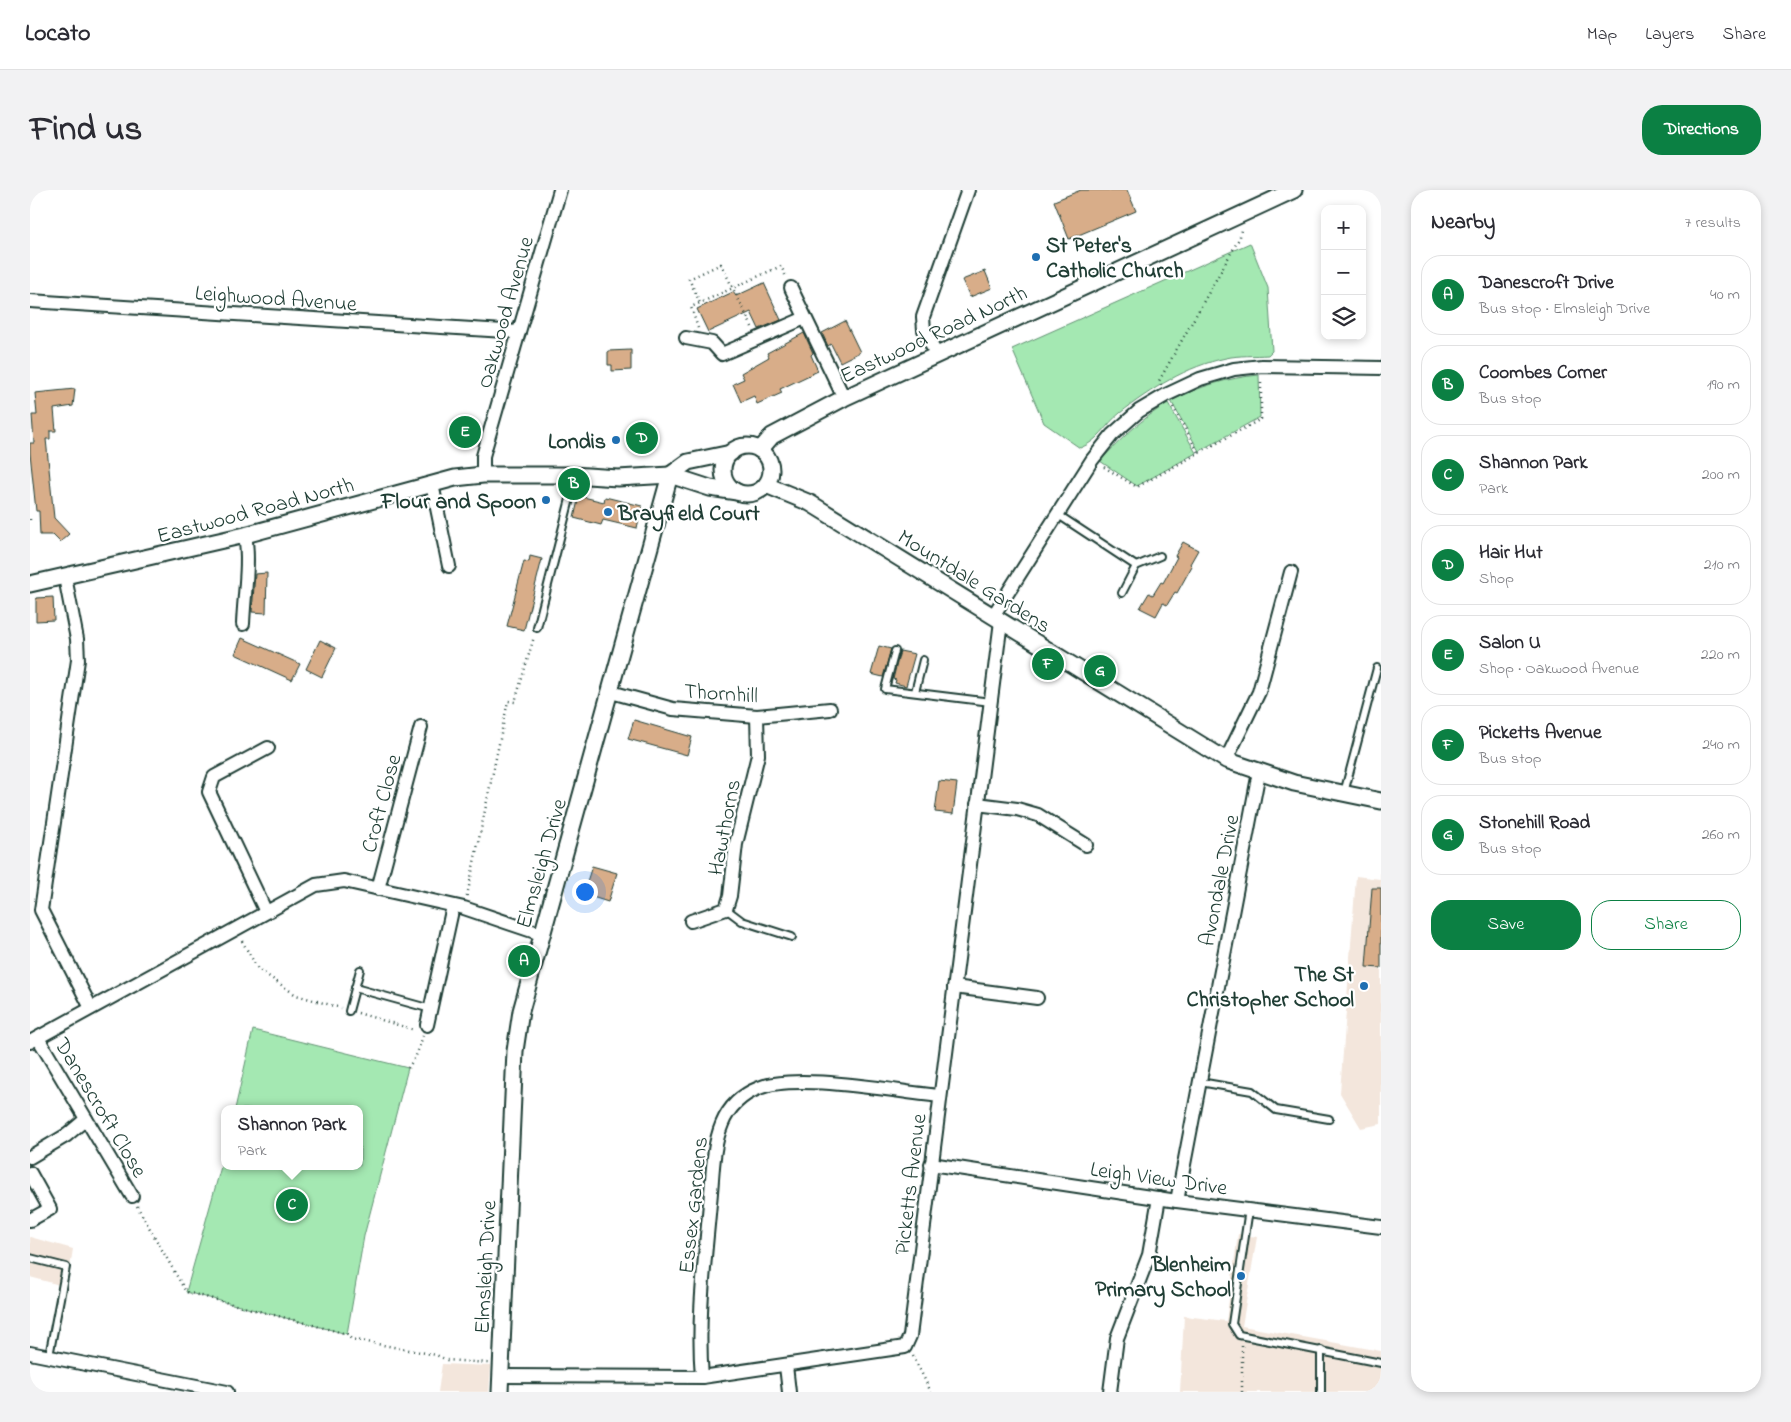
<!DOCTYPE html>
<meta charset="utf-8">
<style>
:root{--surface:#fff;--page:#f2f2f3;--text:#2b2b33;--muted:#7c7c81;--line:#e1e1e2;--accent:#0b8043}
body{margin:0;font-family:"Indie Flower",sans-serif;background:var(--page);color:var(--text)}
.controls{position:absolute;right:15px;top:15px;display:grid;overflow:hidden;border-radius:10px;box-shadow:0 2px 8px #0003}
.controls button{width:45px;height:45px;display:grid;place-items:center;padding:0;border:0;border-bottom:1px solid var(--line);background:var(--surface);color:var(--text);font:25px sans-serif}
.you{position:absolute;left:554px;top:701px;width:18px;height:18px;margin:-12px;border:4px solid #fff;border-radius:50%;background:#1a73e8;box-shadow:0 0 0 8px #1a73e833}
.badge{display:grid;place-items:center;width:32px;height:32px;border-radius:50%;background:var(--accent);color:#fff;font-size:16px;font-weight:700}
.pin{position:absolute;translate:-50% -50%;border:2px solid #fff;box-shadow:0 1px 5px #0006}
.popup{position:absolute;left:191px;top:915px;width:142px;height:65px;box-sizing:border-box;display:grid;place-content:center;border-radius:10px;background:var(--surface);filter:drop-shadow(0 1px 4px #0005);font-size:16px;white-space:nowrap;color:var(--muted)}
.popup b{font-size:19px;color:var(--text)}
.popup::after{content:'';position:absolute;left:50%;top:100%;margin-left:-10px;border:10px solid transparent;border-top-color:var(--surface)}
.list{margin:0;padding:0;list-style:none}
h2{display:flex;justify-content:space-between;align-items:center;height:65px;margin:0;padding:0 20px;font-size:21px}
h2 small{font-size:16px;font-weight:400;color:var(--muted)}
.list li{display:grid;grid-template-columns:32px 1fr auto;gap:15px;align-items:center;box-sizing:border-box;height:80px;margin:0 10px 10px;padding:0 10px;border:1px solid var(--line);border-radius:20px}
.list b{display:block;font-size:19px;white-space:nowrap}
.list p{margin:0;font-size:16px;white-space:nowrap;color:var(--muted)}
.list em{font-size:16px;font-style:normal;color:var(--muted)}
.actions{display:flex;gap:10px;padding:15px 20px}
.actions a{flex:1;padding:11px 0;border:1px solid var(--accent);border-radius:20px;text-align:center;font-size:18px;color:var(--accent)}
.actions .main{background:var(--accent);color:#fff}
.icon{flex:none;width:28px;height:28px;fill:none;stroke:currentColor;stroke-width:2;stroke-linecap:round;stroke-linejoin:round}
.map{position:relative;flex:none;width:1351px;height:1202px;overflow:hidden;border-radius:20px}
header{display:flex;align-items:center;gap:30px;box-sizing:border-box;height:70px;padding:0 25px;background:var(--surface);border-bottom:1px solid var(--line)}
header strong{font-size:24px}
nav{display:flex;gap:28px;margin-inline-start:auto;font-size:18px}
.intro{display:flex;align-items:center;justify-content:space-between;box-sizing:border-box;height:120px;padding:0 30px}
h1{margin:0;font-size:35px}
.button{padding:12px 22px;border-radius:20px;background:var(--accent);color:#fff;font-size:18px;font-weight:700}
main{display:flex;gap:30px;padding:0 30px}
aside{flex:1;background:var(--surface);border-radius:20px;box-shadow:0 2px 8px #0003}
.map>svg:first-child{display:block}
.built{fill:#f3e6dc}
.green{fill:#a4e8b2;stroke:#629273}
.building{fill:#d8ad89;stroke:#1f3d34}
.lines{fill:none;stroke-linecap:round;stroke-linejoin:round}
.service-casing{stroke:#1f3d34;stroke-width:10}
.minor-casing{stroke:#1f3d34;stroke-width:16}
.tertiary-casing{stroke:#1f3d34;stroke-width:19}
.path{stroke:#1f3d34;stroke-width:2.5;stroke-dasharray:1 4;stroke-linecap:butt}
.service{stroke:#fff;stroke-width:6}
.minor{stroke:#fff;stroke-width:12}
.tertiary{stroke:#fff;stroke-width:15}
.poi-dot{fill:#1f6fb2;stroke:#fff;stroke-width:2}
.labels{text-anchor:middle;stroke-width:4.5;stroke-linejoin:round;paint-order:stroke}
.poi-label{font-size:22px;font-weight:bold;fill:#1f3d34;stroke:#fff;text-anchor:end}
.street-label{font-size:22px;fill:#1f3d34;stroke:#fff}
</style>
<header>
<strong>Locato</strong>
<nav><a>Map</a><a>Layers</a><a>Share</a></nav>
</header>
<div class="intro"><h1>Find us</h1><a class="button">Directions</a></div>
<main>
<div class="map">
<svg width="1351" height="1202" viewBox="0 0 1351 1202">
<rect width="100%" height="100%" fill="#fff"/>
<filter id="ink" filterUnits="userSpaceOnUse"><feTurbulence type="fractalNoise" baseFrequency=".02" numOctaves="2"/><feDisplacementMap in="SourceGraphic" scale="10" xChannelSelector="R" yChannelSelector="G"/><feConvolveMatrix kernelMatrix="1 2 1 2 8 2 1 2 1" color-interpolation-filters="sRGB"/></filter>
<g filter="url(#ink)">
<!-- built -->
<g class="built">
<polygon points="1351,673 1351,934 1331,938 1310,903 1326,686 1350,689"/>
<polygon points="1208,1044 1227,1047 1212,1136 1351,1161 1351,1202 1150,1202 1154,1126 1196,1131"/>
<polygon points="0,1047 43,1059 37,1097 0,1087"/>
<polygon points="412,1174 461,1176 459,1202 408,1202"/>
</g>
<!-- green -->
<g class="green">
<path d="M1220,53L1238,98L1242,161L1238,165C1224,166 1209,165 1196,168C1157,176 1121,199 1090,223C1075,235 1069,251 1050,258L1014,233L982,159Z"/>
<path d="M1229,185L1230,227L1169,261L1141,211C1170,196 1197,188 1229,185Z"/>
<path d="M1138,213L1166,263L1107,296L1070,271C1091,249 1111,229 1138,213Z"/>
<polygon points="223,840 378,878 334,1046 317,1144 156,1102 194,966 194,976 330,976 330,919 205,919"/>
</g>
<!-- building -->
<g class="building">
<polygon points="1051,0 1097,0 1106,21 1039,49 1024,11"/>
<polygon points="955,81 962,98 940,107 932,90"/>
<polygon points="734,93 751,130 729,139 721,122 678,142 667,119 703,102 706,106"/>
<polygon points="815,131 830,162 810,172 801,154 798,156 792,143"/>
<polygon points="774,143 783,163 781,165 788,181 750,199 752,203 727,214 724,206 711,212 703,194 714,189 711,183 739,167 737,163"/>
<polygon points="601,160 601,180 582,181 582,175 578,175 578,161"/>
<polygon points="45,199 43,216 24,219 26,241 20,241 20,249 16,249 24,328 39,344 30,352 23,345 10,345 9,321 6,321 0,263 0,253 4,253 2,225 7,225 5,203"/>
<polygon points="549,306 574,312 575,307 612,316 607,338 573,330 571,335 544,328"/>
<polygon points="1153,352 1168,360 1160,374 1162,376 1147,403 1145,402 1137,415 1133,413 1126,426 1110,418 1119,403 1123,405 1131,392 1133,393 1147,367 1145,366"/>
<polygon points="500,366 512,369 494,440 477,436 494,371 499,372"/>
<polygon points="237,383 236,423 222,422 225,384"/>
<polygon points="23,407 24,430 6,431 6,408"/>
<polygon points="212,448 270,474 262,490 205,464"/>
<polygon points="290,450 306,458 292,487 276,479"/>
<polygon points="849,456 861,459 853,487 841,484"/>
<polygon points="870,461 885,464 876,496 865,493 866,490 863,489"/>
<polygon points="604,530 662,547 657,565 598,549"/>
<polygon points="909,591 927,593 923,624 905,622"/>
<polygon points="562,676 587,683 578,712 553,704"/>
<polygon points="1342,698 1351,698 1351,778 1336,777"/>
</g>
<g class="lines">
<defs>
<g id="service">
<polyline points="1027,324 1106,376"/>
<polyline points="1092,403 1106,376 1130,366"/>
<polyline points="507,438 542,301 542,286"/>
<polyline points="865,461 855,499 961,512"/>
<polyline points="885,502 893,470"/>
<polyline points="1314,603 1347,478"/>
<polyline points="696,719 712,731 762,747"/>
<polyline points="325,798 401,819"/>
<polyline points="319,821 330,780"/>
<polyline points="1170,892 1222,901 1246,920 1299,929"/>
<polyline points="1219,1019 1202,1134 1209,1145 1351,1173"/>
<polyline points="0,1068 36,1077 19,1166"/>
<polyline points="1291,1202 1291,1160"/>
</g>
<g id="minor">
<polyline points="761,98 814,208"/>
<polyline points="0,111 489,142"/>
<polyline points="656,148 682,153 692,164 775,128"/>
<polyline points="906,164 894,140 893,127 938,0"/>
<polyline points="453,285 453,266 530,0"/>
<polyline points="402,294 419,376"/>
<polyline points="35,387 47,449 48,470 11,720 61,818"/>
<polyline points="963,426 1062,270 1082,245 1109,221 1136,205 1170,189 1204,179 1232,176 1351,178"/>
<path d="M213,434C214,406 220,371 215,345"/>
<polyline points="581,502 643,519 727,526 800,519"/>
<polyline points="1196,570 1229,502 1261,382"/>
<polyline points="947,614 987,619 1008,625 1056,655"/>
<polyline points="348,699 391,537"/>
<polyline points="236,722 179,602 184,587 238,558"/>
<polyline points="661,731 696,719 700,706 706,654 728,565 727,526"/>
<polyline points="924,797 1007,808"/>
<polyline points="397,835 423,716"/>
<polyline points="8,848 102,1006"/>
<polyline points="0,852 286,695 314,691 434,718 511,744"/>
<polyline points="0,967 37,945 56,929"/>
<polyline points="901,974 1147,1011 1351,1037"/>
<polyline points="0,983 20,1019 0,1030"/>
<polyline points="1147,1011 1229,582"/>
<polyline points="0,1163 197,1202"/>
<polyline points="756,1176 759,1202"/>
<polyline points="470,1186 672,1187 875,1157 880,1146 971,431"/>
<path d="M672,1187C667,1129 675,1071 680,1013C683,987 682,958 692,934C699,917 711,905 729,898C765,882 867,902 910,906"/>
<polyline points="1080,1202 1087,1148 1119,1065 1129,1008"/>
</g>
<g id="tertiary">
<circle cx="717" cy="280" r="24"/>
<polyline points="730,260 742,246 814,208 1264,0"/>
<polyline points="640,285 658,272 701,263"/>
<polyline points="736,295 780,313 1196,570 1264,593 1351,611"/>
<polyline points="0,394 215,345 425,288 453,285 542,285 588,288 640,285 680,298 707,302"/>
<polyline points="470,1202 485,861 491,821 640,285"/>
</g>
</defs>
<!-- service casing -->
<use href="#service" class="service-casing"/>
<!-- minor casing -->
<use href="#minor" class="minor-casing"/>
<!-- tertiary casing -->
<use href="#tertiary" class="tertiary-casing"/>
<!-- path -->
<g class="path">
<polyline points="722,137 691,74 659,89 670,113 751,76 756,87"/>
<polyline points="668,138 661,117 670,113"/>
<polyline points="1131,195 1129,191 1210,47 1211,39"/>
<polyline points="1143,217 1169,264"/>
<polyline points="1074,277 1107,297 1231,229 1231,190"/>
<polyline points="0,329 0,334"/>
<polyline points="437,706 478,511 485,512 504,447"/>
<polyline points="212,751 228,779 266,805 311,818"/>
<polyline points="328,823 385,840"/>
<polyline points="378,878 386,866 393,846"/>
<polyline points="107,1016 156,1102 317,1144 321,1149 406,1165 417,1170 458,1173"/>
<polyline points="883,1166 901,1202"/>
<polyline points="1212,1202 1212,1156"/>
</g>
<!-- service -->
<use href="#service" class="service"/>
<!-- minor -->
<use href="#minor" class="minor"/>
<!-- tertiary -->
<use href="#tertiary" class="tertiary"/>
</g>
</g>
<!-- markers -->
<g class="poi-dot">
<circle cx="1006" cy="67" r="5"/>
<circle cx="586" cy="250" r="5"/>
<circle cx="516" cy="310" r="5"/>
<circle cx="578" cy="322" r="5"/>
<circle cx="1334" cy="796" r="5"/>
<circle cx="1211" cy="1086" r="5"/>
</g>
<g class="labels">
<!-- poi labels -->
<g class="poi-label">
<text x="1016" y="62" text-anchor="start">St Peter's<tspan x="1016" dy="25">Catholic Church</tspan></text>
<text x="576" y="258">Londis</text>
<text x="506" y="318">Flour and Spoon</text>
<text x="588" y="330" text-anchor="start">Brayfield Court</text>
<text x="1324" y="791">The St<tspan x="1324" dy="25">Christopher School</tspan></text>
<text x="1201" y="1081">Blenheim<tspan x="1201" dy="25">Primary School</tspan></text>
</g>
<!-- street labels -->
<g class="street-label">
<text transform="translate(246 107) rotate(4)" y="8">Leighwood Avenue</text>
<text transform="translate(474 122) rotate(-74)" y="8">Oakwood Avenue</text>
<text transform="translate(903 143) rotate(-25)" y="8">Eastwood Road North</text>
<text transform="translate(225 319) rotate(-15)" y="8">Eastwood Road North</text>
<text transform="translate(945 390) rotate(32)" y="8">Mountdale Gardens</text>
<text transform="translate(691 502) rotate(4)" y="8">Thornhill</text>
<text transform="translate(350 613) rotate(-75)" y="8">Croft Close</text>
<text transform="translate(693 637) rotate(-79)" y="8">Hawthorns</text>
<text transform="translate(510 673) rotate(-74)" y="8">Elmsleigh Drive</text>
<text transform="translate(1188 690) rotate(-79)" y="8">Avondale Drive</text>
<text transform="translate(72 917) rotate(59)" y="8">Danescroft Close</text>
<text transform="translate(1129 987) rotate(8)" y="8">Leigh View Drive</text>
<text transform="translate(879 994) rotate(-83)" y="8">Picketts Avenue</text>
<text transform="translate(662 1015) rotate(-84)" y="8">Essex Gardens</text>
<text transform="translate(454 1077) rotate(-87)" y="8">Elmsleigh Drive</text>
</g>
</g>
</svg>
<div class="controls">
<button>+</button>
<button>−</button>
<button><svg class="icon" aria-label="layers" viewBox="0 0 24 24"><path d="M12 4l9 5-9 5-9-5zM3 14l9 5 9-5"/></svg></button>
</div>
<div class="you"></div>
<div class="pin badge" style="left:494px;top:771px">A</div>
<div class="pin badge" style="left:544px;top:294px">B</div>
<div class="pin badge" style="left:262px;top:1015px">C</div>
<div class="popup"><b>Shannon Park</b>Park</div>
<div class="pin badge" style="left:612px;top:248px">D</div>
<div class="pin badge" style="left:435px;top:242px">E</div>
<div class="pin badge" style="left:1018px;top:474px">F</div>
<div class="pin badge" style="left:1070px;top:481px">G</div>
</div>
<aside>
<h2>Nearby<small>7 results</small></h2>
<ul class="list">
<li><span class="badge">A</span><div><b>Danescroft Drive</b><p>Bus stop · Elmsleigh Drive</p></div><em>40 m</em></li>
<li><span class="badge">B</span><div><b>Coombes Corner</b><p>Bus stop</p></div><em>190 m</em></li>
<li><span class="badge">C</span><div><b>Shannon Park</b><p>Park</p></div><em>200 m</em></li>
<li><span class="badge">D</span><div><b>Hair Hut</b><p>Shop</p></div><em>210 m</em></li>
<li><span class="badge">E</span><div><b>Salon U</b><p>Shop · Oakwood Avenue</p></div><em>220 m</em></li>
<li><span class="badge">F</span><div><b>Picketts Avenue</b><p>Bus stop</p></div><em>240 m</em></li>
<li><span class="badge">G</span><div><b>Stonehill Road</b><p>Bus stop</p></div><em>260 m</em></li>
</ul>
<div class="actions"><a class="main">Save</a><a>Share</a></div>
</aside>
</main>
